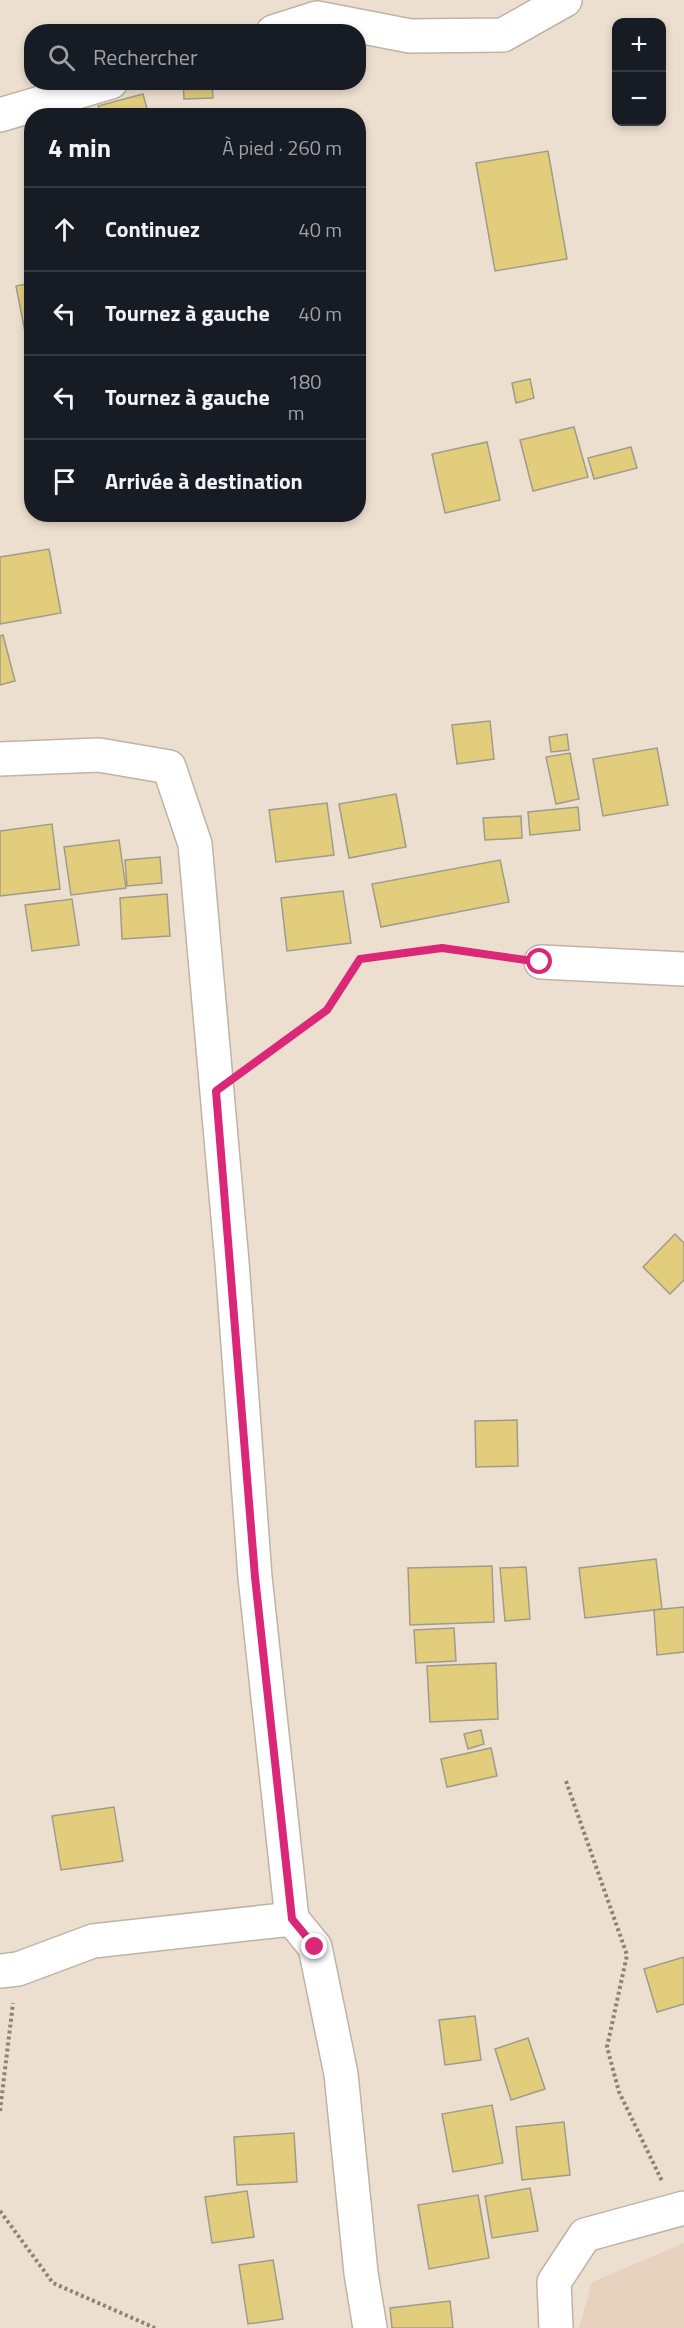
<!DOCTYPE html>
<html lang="fr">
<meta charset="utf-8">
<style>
:root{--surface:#171b24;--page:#242831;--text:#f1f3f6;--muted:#9ea1a6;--line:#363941}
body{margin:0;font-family:"Titillium Web",sans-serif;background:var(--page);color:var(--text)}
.controls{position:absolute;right:18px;top:18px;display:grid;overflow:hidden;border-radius:12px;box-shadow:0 3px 9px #0003}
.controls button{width:54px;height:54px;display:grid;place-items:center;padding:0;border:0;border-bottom:2px solid var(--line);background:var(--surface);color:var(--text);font:30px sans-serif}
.stop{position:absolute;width:18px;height:18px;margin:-14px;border:4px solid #db2777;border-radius:50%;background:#fff}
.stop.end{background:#db2777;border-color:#fff;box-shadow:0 2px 6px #0008}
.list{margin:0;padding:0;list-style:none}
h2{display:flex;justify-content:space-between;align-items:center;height:78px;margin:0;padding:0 24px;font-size:26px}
h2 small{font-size:20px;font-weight:400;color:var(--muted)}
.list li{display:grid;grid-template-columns:39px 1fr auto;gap:18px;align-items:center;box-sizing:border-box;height:84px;padding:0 24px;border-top:2px solid var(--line)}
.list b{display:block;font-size:22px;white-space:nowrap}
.list em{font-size:20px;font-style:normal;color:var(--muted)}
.icon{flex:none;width:33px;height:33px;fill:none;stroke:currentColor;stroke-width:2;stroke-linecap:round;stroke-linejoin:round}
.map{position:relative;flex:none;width:684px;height:2328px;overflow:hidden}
.search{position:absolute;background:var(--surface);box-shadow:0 3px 9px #0003;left:24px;top:24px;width:342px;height:66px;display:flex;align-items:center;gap:15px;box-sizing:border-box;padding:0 21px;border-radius:24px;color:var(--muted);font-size:22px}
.panel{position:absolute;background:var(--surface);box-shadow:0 3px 9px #0003;left:24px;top:108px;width:342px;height:414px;border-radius:24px}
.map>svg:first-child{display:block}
.built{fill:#e6d2be}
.building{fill:#e1cd7c;stroke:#a09c8b;stroke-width:1.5}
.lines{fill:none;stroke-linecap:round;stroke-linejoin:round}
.minor-casing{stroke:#c0b3a5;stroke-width:36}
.path{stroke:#8c8378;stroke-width:4;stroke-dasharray:3 3;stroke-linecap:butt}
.minor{stroke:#fff;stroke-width:33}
.route{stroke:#db2777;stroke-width:8}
</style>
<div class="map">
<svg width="684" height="2328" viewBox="0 0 684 2328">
<rect width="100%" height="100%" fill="#eddfd0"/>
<!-- built -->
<polygon class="built" points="684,2243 684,2328 579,2328 592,2282"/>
<!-- building -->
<g class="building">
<polygon points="183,82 212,82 213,98 184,99"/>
<polygon points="143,94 149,116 101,116 98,106"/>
<polygon points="548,151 567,259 495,271 476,163"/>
<polygon points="32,283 32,341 27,342 16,286"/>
<polygon points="530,379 534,398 516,403 512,383"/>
<polygon points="574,427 588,477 533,491 520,440"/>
<polygon points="487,442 500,500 445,513 432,454"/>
<polygon points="631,447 637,468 594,479 588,458"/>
<polygon points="49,549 61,613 0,624 0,557"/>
<polygon points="3,635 15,681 0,685 0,636"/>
<polygon points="490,721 494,759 457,764 452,725"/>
<polygon points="567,734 569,750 551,752 549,737"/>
<polygon points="657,748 668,805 603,816 593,759"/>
<polygon points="570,753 579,799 556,804 546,757"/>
<polygon points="396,794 406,847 349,858 339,804"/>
<polygon points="327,803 334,855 276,862 269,810"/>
<polygon points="578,807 580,830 530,835 528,812"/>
<polygon points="521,816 522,838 485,840 483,818"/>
<polygon points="52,824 60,889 0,896 0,831"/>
<polygon points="119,840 126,888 71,895 64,847"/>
<polygon points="160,857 162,883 127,886 125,860"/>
<polygon points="500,860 509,902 381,927 372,884"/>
<polygon points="343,891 351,943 287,951 281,898"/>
<polygon points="167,894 170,936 122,939 120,898"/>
<polygon points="72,899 79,945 32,951 25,905"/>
<polygon points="675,1234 684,1243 684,1280 670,1294 643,1267"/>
<polygon points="517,1420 518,1466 476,1467 475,1421"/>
<polygon points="656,1559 662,1609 585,1618 579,1568"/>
<polygon points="492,1566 494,1622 410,1625 408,1568"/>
<polygon points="526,1567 530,1619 505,1621 500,1568"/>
<polygon points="684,1607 684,1652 657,1655 654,1610"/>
<polygon points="454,1628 456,1661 416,1663 414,1630"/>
<polygon points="496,1663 498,1719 430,1722 427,1666"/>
<polygon points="481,1730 484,1744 468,1749 464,1734"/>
<polygon points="491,1748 497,1776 447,1787 441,1759"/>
<polygon points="114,1807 123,1861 61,1870 52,1816"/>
<polygon points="684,1957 684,2004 657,2012 644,1969"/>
<polygon points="475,2016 481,2060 445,2065 439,2020"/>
<polygon points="528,2038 545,2089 511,2100 495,2049"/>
<polygon points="492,2105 503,2163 453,2172 442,2114"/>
<polygon points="564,2122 570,2175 522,2180 516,2127"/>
<polygon points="294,2133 297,2182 237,2185 234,2137"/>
<polygon points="530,2188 538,2231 492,2238 485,2196"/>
<polygon points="247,2191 254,2237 212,2243 205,2197"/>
<polygon points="478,2195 489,2258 429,2269 418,2205"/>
<polygon points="273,2260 283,2319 248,2324 239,2265"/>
<polygon points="450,2301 453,2328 392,2328 390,2308"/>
</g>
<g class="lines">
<defs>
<g id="minor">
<polyline points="273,32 317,18 410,36 503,35 565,0"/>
<polyline points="0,115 111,82"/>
<polyline points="0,759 99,755 169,767 195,844 232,1262 255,1577 292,1919"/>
<polyline points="541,962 684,969"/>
<polyline points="0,1971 18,1969 93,1941 292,1919 315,1947 341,2074 361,2273 370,2328"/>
<polyline points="556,2328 554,2282 585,2235 684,2208"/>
</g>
</defs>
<!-- minor casing -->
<use href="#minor" class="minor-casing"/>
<!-- path -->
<g class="path">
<polyline points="248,1068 327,1010 360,959 442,948 510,958"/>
<polyline points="566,1781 627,1955 607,2047 619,2092 662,2181"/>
<polyline points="0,2111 13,2003"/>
<polyline points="0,2211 53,2283 155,2328"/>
</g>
<!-- minor -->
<use href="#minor" class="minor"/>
</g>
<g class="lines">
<!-- route -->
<polyline class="route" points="315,1947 292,1919 255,1577 216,1091 327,1010 360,959 442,948 540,962"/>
</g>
</svg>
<div class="controls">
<button>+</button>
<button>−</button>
</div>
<div class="stop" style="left:540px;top:962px"></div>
<div class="stop end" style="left:315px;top:1947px"></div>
<div class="search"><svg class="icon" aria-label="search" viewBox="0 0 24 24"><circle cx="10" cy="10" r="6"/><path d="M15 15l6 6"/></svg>Rechercher</div>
<section class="panel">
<h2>4 min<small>À pied · 260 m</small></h2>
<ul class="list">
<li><svg class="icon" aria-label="ahead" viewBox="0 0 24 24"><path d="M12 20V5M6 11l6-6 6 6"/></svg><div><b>Continuez</b></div><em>40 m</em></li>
<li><svg class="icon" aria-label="left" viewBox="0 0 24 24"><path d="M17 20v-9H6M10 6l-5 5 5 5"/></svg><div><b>Tournez à gauche</b></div><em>40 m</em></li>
<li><svg class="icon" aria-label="left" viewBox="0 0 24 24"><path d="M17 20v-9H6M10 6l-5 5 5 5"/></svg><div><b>Tournez à gauche</b></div><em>180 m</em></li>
<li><svg class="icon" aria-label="arrive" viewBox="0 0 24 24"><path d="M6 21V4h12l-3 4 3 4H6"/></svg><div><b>Arrivée à destination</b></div></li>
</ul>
</section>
</div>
